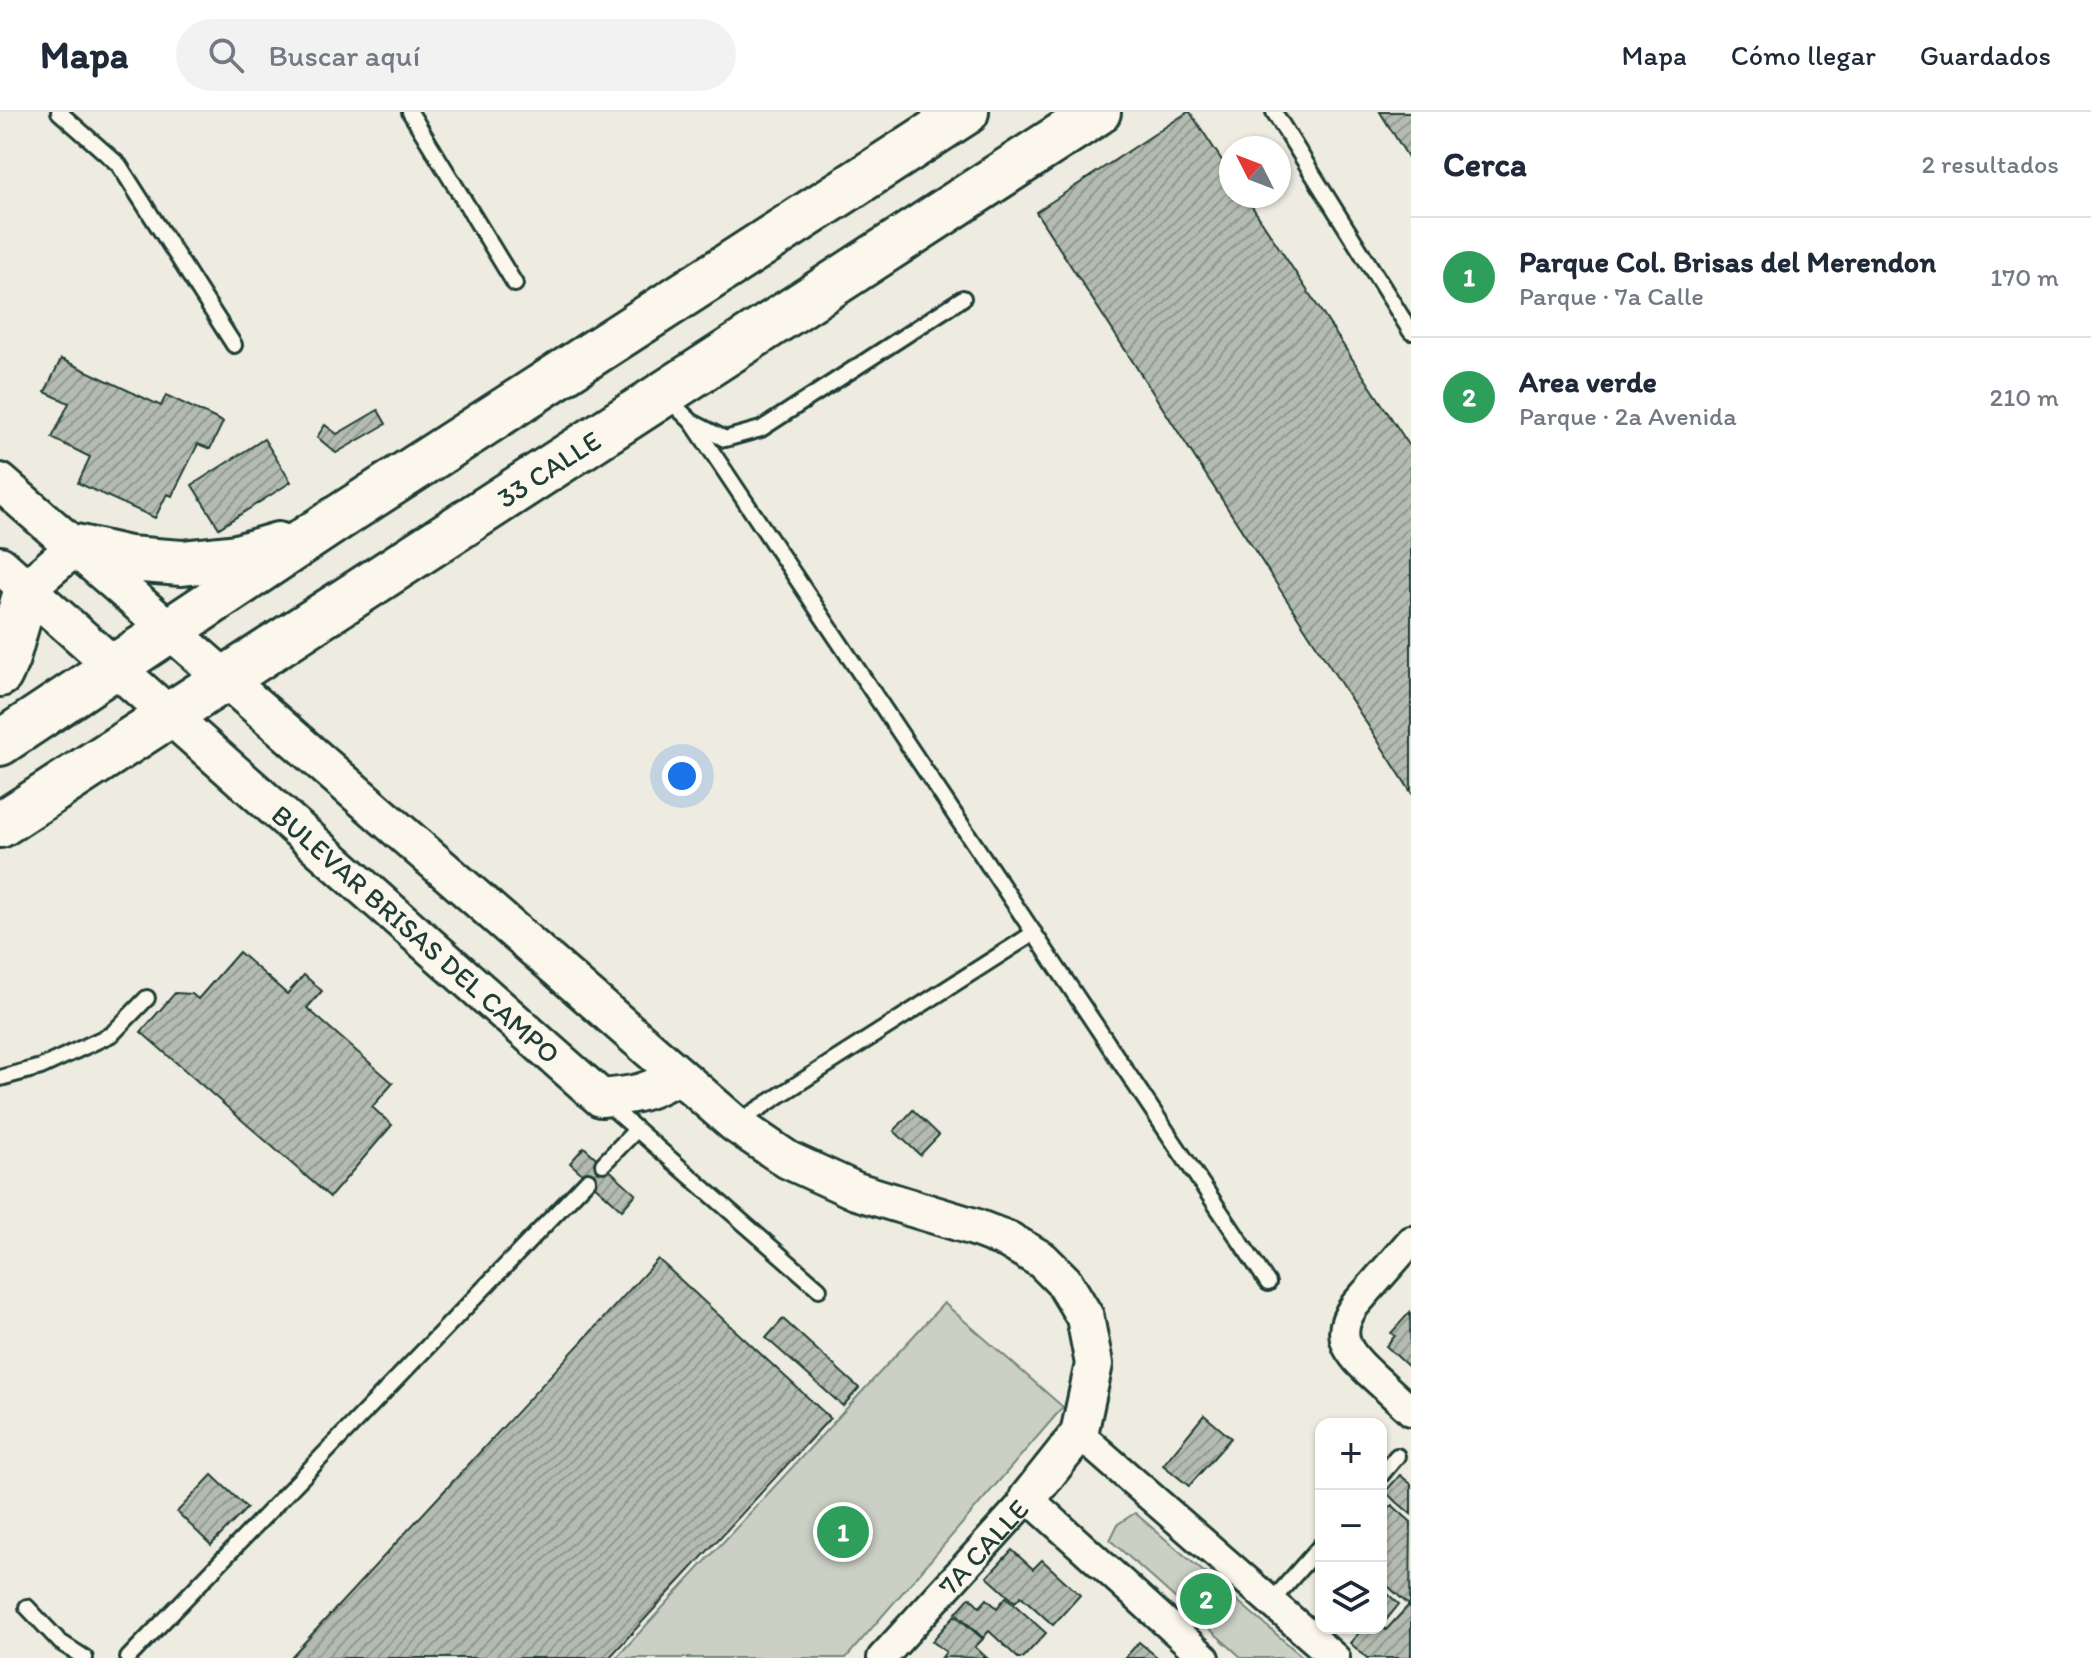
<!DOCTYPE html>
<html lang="es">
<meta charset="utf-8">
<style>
:root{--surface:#fff;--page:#f2f2f3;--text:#1f2937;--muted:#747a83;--line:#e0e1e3;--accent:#d1495b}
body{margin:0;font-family:Itim,sans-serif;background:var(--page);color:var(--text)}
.controls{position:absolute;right:24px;bottom:24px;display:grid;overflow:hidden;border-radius:16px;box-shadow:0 2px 6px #0004}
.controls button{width:72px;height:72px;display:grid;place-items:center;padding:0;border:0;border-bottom:2px solid var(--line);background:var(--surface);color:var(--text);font:40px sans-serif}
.compass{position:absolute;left:1219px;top:24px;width:72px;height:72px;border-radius:50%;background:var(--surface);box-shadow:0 2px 6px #0004;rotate:312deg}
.you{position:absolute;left:682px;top:664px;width:28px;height:28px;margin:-20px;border:6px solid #fff;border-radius:50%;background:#1a73e8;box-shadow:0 0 0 12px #1a73e833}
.badge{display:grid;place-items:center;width:52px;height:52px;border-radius:50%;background:var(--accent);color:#fff;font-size:26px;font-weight:700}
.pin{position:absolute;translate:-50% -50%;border:4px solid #fff;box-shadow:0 2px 8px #0006}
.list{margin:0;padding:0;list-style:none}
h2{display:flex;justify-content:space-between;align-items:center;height:104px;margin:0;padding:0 32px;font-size:34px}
h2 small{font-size:26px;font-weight:400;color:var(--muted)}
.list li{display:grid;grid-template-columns:52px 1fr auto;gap:24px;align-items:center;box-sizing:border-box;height:120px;padding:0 32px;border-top:2px solid var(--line)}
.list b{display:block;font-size:30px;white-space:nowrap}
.list p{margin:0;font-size:26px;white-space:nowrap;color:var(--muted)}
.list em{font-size:26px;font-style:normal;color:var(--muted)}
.icon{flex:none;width:44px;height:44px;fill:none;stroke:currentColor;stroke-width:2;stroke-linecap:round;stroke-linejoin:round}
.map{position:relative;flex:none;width:1411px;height:1546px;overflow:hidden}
header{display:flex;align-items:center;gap:48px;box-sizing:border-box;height:112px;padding:0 40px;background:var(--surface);border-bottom:2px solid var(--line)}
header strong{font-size:38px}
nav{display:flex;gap:44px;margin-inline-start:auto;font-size:28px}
.search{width:560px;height:72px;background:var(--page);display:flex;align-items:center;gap:20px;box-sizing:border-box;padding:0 28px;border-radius:44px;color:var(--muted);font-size:30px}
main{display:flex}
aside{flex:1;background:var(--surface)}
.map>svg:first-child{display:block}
.green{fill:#cbcfc4;stroke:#75867c;stroke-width:2}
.building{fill:url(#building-hatch);stroke:#1f3d34;stroke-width:2}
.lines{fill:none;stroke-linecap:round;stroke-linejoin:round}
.service-casing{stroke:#1f3d34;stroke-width:20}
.minor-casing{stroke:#1f3d34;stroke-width:34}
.tertiary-casing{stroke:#1f3d34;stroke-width:42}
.primary-casing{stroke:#1f3d34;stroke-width:50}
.service{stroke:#fbf7ec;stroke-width:14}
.minor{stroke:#fbf7ec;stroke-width:28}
.tertiary{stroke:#fbf7ec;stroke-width:36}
.primary{stroke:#fbf7ec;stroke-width:44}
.labels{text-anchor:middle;stroke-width:8;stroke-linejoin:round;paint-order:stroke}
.street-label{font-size:28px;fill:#1f3d34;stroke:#fbf7ec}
</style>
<header>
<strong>Mapa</strong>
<div class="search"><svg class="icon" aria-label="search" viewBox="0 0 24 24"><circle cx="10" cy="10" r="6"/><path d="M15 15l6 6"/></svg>Buscar aquí</div>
<nav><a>Mapa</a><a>Cómo llegar</a><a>Guardados</a></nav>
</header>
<main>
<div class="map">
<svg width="1411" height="1546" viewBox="0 0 1411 1546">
<defs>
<pattern id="building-hatch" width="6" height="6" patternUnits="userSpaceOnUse" patternTransform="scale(2)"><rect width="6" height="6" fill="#b4bbb0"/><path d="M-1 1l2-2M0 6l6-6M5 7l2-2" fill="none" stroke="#929990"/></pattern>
</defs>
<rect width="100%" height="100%" fill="#eeece1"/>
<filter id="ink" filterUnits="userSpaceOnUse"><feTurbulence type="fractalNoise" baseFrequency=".0125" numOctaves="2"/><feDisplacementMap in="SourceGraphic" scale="16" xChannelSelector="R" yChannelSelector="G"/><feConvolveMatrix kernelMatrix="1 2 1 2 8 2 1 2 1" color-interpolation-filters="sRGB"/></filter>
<g filter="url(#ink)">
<!-- green -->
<g class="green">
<polygon points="944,1191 1063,1295 846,1546 616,1546"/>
<polygon points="1135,1401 1304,1546 1242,1546 1110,1428 1118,1412"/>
</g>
<!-- building -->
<g class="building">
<polygon points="1188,0 1190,0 1231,62 1231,84 1245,84 1411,336 1411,680 1036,100"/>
<polygon points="1380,0 1411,0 1411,50"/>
<polygon points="61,247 161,294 166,283 223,310 210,337 198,332 172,384 167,382 155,406 78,371 90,345 52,326 69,291 45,280"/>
<polygon points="378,298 386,312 336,341 317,325 325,313 337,322"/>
<polygon points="264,327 291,370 219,416 192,373"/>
<polygon points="239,840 287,882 304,863 322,879 307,896 393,971 372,995 392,1013 330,1085 141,920 175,881 192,882 198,887"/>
<polygon points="913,998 939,1023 920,1043 894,1019"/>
<polygon points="584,1035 636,1082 622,1098 570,1051"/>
<polygon points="658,1147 830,1306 609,1546 290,1546"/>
<polygon points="1410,1200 1411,1255 1410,1256 1386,1234 1395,1224 1391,1221"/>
<polygon points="783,1207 859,1276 843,1294 766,1226"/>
<polygon points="1204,1303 1231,1326 1189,1374 1163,1353"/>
<polygon points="212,1363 247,1396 211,1433 177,1400"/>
<polygon points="1400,1363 1411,1372 1411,1402 1385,1380"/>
<polygon points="1381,1392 1388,1398 1392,1393 1411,1410 1410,1494 1381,1468"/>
<polygon points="1012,1438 1033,1457 1042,1448 1080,1483 1053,1513 1021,1484 1015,1490 987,1465"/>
<polygon points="1381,1476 1399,1492 1383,1512 1381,1510"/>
<polygon points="970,1485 980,1495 987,1487 997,1496 1006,1485 1046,1521 1023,1546 1018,1546 989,1519 983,1526 956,1501"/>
<polygon points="1408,1494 1411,1497 1411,1546 1367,1546 1350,1531 1363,1516 1381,1516 1381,1513 1386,1518"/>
<polygon points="955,1503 983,1527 975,1535 987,1546 942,1545 946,1540 932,1529"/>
<polygon points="1139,1530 1157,1545 1157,1546 1125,1546"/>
</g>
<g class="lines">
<defs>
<g id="service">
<polyline points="59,0 119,53 234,233"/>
<polyline points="410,0 515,172"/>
<polyline points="1274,0 1411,220"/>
<polyline points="666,285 692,310 725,327 761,317 963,186"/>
<polyline points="692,310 1268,1171"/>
<polyline points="0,966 41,955 112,922 147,886"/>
<polyline points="604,989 819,1177"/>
<polyline points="738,1010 1034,821"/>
<polyline points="603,1052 636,1018"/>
<polyline points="1381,1363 1397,1344"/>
<polyline points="1271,1490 1321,1433"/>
<polyline points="27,1495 60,1530 85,1546"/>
<polyline points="128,1546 588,1068"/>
</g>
<g id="minor">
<path d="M1411,1129L1355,1193C1332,1224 1349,1242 1373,1264C1385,1275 1398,1287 1411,1299"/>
<polyline points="1079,1322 1335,1546"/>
<path id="s1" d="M882,1546L1028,1386L1205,1546"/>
</g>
<g id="tertiary">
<polyline points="0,370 735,1012 788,1048 856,1079 974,1115 1008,1128 1042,1148 1064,1170 1085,1205 1094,1252 1079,1322 1028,1386"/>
<path id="s2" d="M0,453L601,986C635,983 648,981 678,963"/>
<polyline points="27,476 75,435"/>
</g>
<g id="primary">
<polyline points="75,435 128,447 182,451 237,445 278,433"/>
<polyline points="0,562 7,546 27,476"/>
<polyline points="0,631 338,406 966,0"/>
<path id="s3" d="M0,713L1098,0"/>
</g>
</defs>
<!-- service casing -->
<use href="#service" class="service-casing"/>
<!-- minor casing -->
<use href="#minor" class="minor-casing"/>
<!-- tertiary casing -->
<use href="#tertiary" class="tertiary-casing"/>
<!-- primary casing -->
<use href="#primary" class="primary-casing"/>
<!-- service -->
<use href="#service" class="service"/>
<!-- minor -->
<use href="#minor" class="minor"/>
<!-- tertiary -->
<use href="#tertiary" class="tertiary"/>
<!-- primary -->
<use href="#primary" class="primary"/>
</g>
</g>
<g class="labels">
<!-- street labels -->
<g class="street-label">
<text dy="10" stroke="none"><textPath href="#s3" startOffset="654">33 CALLE</textPath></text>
<text dy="10" stroke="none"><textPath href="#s2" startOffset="556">BULEVAR BRISAS DEL CAMPO</textPath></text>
<text dy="10" stroke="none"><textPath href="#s1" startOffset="150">7A CALLE</textPath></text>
</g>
</g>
</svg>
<div class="controls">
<button>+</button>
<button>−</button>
<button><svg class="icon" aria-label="layers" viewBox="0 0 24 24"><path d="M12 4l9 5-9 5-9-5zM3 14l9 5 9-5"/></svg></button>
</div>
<svg class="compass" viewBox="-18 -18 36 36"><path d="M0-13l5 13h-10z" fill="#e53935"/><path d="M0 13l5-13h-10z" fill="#747a83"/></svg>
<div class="you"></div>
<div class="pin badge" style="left:843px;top:1420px;background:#2e9e5b">1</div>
<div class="pin badge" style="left:1206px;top:1487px;background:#2e9e5b">2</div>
</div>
<aside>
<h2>Cerca<small>2 resultados</small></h2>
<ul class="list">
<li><span class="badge" style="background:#2e9e5b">1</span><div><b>Parque Col. Brisas del Merendon</b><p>Parque · 7a Calle</p></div><em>170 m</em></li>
<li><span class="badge" style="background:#2e9e5b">2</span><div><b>Area verde</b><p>Parque · 2a Avenida</p></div><em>210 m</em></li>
</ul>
</aside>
</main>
